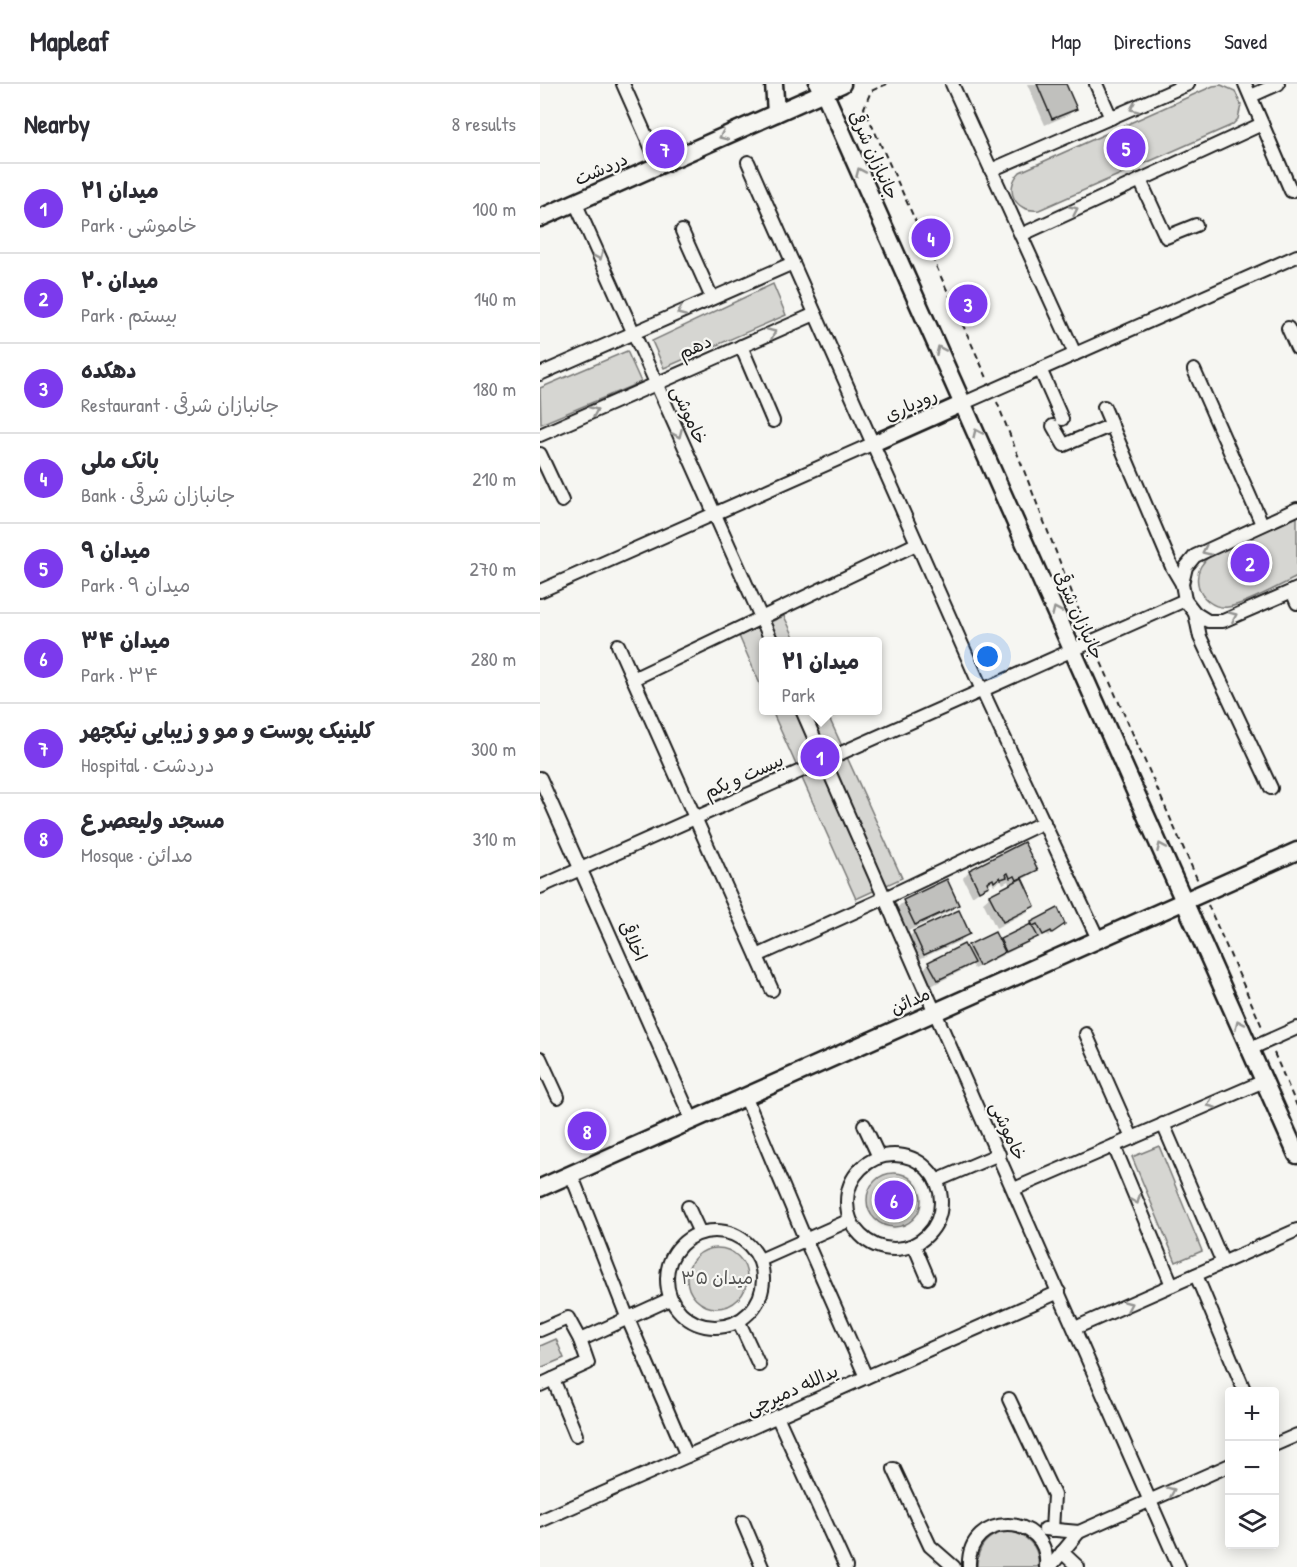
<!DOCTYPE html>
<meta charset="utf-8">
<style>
:root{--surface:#fff;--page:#f2f2f3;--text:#2b2b33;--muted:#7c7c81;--line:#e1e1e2;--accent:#7c3aed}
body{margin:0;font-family:"Patrick Hand","Playpen Sans Arabic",sans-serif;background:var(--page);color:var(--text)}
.controls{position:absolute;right:18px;bottom:18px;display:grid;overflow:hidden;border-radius:6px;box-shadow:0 3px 15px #0003}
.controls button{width:54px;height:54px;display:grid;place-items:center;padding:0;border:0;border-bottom:2px solid var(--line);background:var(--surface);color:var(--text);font:30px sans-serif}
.you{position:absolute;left:448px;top:573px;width:21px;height:21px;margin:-15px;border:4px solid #fff;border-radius:50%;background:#1a73e8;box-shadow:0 0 0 9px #1a73e833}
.badge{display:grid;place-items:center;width:39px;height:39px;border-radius:50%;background:var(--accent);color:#fff;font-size:20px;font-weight:700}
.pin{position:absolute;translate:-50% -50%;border:3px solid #fff;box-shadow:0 2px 6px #0006}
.popup{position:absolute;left:219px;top:553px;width:123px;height:78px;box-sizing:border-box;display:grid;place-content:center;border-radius:6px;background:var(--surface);filter:drop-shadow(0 2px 4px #0005);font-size:20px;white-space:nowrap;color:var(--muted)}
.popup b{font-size:22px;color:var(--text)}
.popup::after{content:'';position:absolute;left:50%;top:100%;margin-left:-12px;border:12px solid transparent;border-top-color:var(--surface)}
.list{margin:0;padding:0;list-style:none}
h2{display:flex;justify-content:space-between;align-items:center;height:78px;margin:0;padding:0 24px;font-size:26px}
h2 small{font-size:20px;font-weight:400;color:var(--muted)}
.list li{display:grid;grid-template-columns:39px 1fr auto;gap:18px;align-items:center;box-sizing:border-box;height:90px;padding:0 24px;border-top:2px solid var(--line)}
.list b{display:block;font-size:22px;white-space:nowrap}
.list p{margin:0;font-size:20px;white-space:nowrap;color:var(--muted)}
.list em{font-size:20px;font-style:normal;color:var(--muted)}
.icon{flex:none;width:33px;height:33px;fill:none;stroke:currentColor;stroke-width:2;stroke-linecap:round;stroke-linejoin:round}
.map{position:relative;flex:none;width:757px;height:1483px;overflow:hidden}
header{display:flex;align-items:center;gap:36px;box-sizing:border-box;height:84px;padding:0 30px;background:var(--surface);border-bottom:2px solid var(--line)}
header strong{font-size:28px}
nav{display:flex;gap:33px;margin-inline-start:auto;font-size:21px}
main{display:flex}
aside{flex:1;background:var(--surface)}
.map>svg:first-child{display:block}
.green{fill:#d6d6d2;stroke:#797977;stroke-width:1.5}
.shadow{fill:#0003}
.building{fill:#c0c0bd;stroke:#1c1c1c;stroke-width:1.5}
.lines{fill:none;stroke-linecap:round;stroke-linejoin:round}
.minor-casing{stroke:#1c1c1c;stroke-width:16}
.tertiary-casing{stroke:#1c1c1c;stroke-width:20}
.secondary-casing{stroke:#1c1c1c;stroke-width:21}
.path{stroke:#1c1c1c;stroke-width:2;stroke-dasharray:6 4.5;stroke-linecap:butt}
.minor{stroke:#f6f6f2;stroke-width:12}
.tertiary{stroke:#f6f6f2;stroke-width:15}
.secondary{stroke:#f6f6f2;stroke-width:16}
.oneway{stroke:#949492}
.labels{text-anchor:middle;stroke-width:4.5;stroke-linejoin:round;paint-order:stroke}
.street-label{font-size:18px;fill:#1c1c1c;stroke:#f6f6f2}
.park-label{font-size:18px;fill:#545453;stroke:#f6f6f2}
</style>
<header>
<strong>Mapleaf</strong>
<nav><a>Map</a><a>Directions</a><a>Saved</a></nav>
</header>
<main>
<aside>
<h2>Nearby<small>8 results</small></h2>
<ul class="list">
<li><span class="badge">1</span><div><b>میدان ۲۱</b><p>Park · خاموشی</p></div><em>100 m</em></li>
<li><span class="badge">2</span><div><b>میدان ۲۰</b><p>Park · بیستم</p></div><em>140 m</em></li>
<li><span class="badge">3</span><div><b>دهکده</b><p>Restaurant · جانبازان شرقی</p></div><em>180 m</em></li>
<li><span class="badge">4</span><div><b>بانک ملی</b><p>Bank · جانبازان شرقی</p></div><em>210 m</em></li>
<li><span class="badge">5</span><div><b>میدان ۹</b><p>Park · میدان ۹</p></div><em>270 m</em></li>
<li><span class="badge">6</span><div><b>میدان ۳۴</b><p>Park · ۳۴</p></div><em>280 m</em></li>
<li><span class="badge">7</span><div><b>کلینیک پوست و مو و زیبایی نیکچهر</b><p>Hospital · دردشت</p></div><em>300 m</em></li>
<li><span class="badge">8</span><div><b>مسجد ولیعصر ع</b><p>Mosque · مدائن</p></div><em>310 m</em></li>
</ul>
</aside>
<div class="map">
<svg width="757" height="1483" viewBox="0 0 757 1483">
<rect width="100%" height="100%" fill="#f6f6f2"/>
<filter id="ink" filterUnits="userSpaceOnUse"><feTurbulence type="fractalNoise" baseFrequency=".0167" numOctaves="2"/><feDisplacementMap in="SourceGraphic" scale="12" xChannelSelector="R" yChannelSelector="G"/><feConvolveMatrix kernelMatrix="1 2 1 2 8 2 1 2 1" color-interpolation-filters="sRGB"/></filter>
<g filter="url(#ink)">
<!-- green -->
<g class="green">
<path d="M681,1L695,7L701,21L698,35L692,41L499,126C475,129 463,105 480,88L673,2Z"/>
<polygon points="233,200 246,231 124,284 112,257"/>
<polygon points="87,267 101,298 1,340 0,304"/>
<path d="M757,433V493C741,501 704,521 688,523C674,525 660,514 658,500C656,489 661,479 670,472Z"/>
<polygon points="244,532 256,557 223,558 223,607 199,552"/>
<polygon points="232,627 286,627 362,794 316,815"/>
<polygon points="619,1062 662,1167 636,1178 592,1073"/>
<circle cx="354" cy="1116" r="27"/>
<circle cx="177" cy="1194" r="30"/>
<polygon points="16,1255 24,1274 0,1284 0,1262"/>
<path d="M466,1447C485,1449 501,1462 498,1483H437C437,1463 446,1452 466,1447Z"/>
</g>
<!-- shadow -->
<g class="shadow">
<polygon points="487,0 524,0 535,24 528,31 505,41"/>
<polygon points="483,760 496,786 489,792 481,796 493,822 487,828 456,844 443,818 450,812 470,802 468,797 463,800 461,796 454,801 452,798 432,812 423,794 429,787"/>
<polygon points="364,817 417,821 410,827 368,847 357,824"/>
<polygon points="517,826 524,840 508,852 507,850 498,854 497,851 492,857 434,885 431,879 425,885 391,902 383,886 389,879 426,866 429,863 459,859"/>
<polygon points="374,848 428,850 422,856 377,876 367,855"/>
</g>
<!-- building -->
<g class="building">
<polygon points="497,0 526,0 537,25 512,35"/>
<polygon points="484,758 498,786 477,796 475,792 470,794 468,789 466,790 467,793 461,795 460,793 454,798 453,795 447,798 449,802 439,807 429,786"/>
<polygon points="482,794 495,822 463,838 449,811"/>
<polygon points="407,795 419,821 375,841 363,816"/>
<polygon points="518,824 525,840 512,849 511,847 503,851 497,840 493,842 491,838"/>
<polygon points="419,826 430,850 384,871 373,847"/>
<polygon points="491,840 498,853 466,868 460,855"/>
<polygon points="455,848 465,868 439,882 428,861"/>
<polygon points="424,860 434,879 398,896 388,878"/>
</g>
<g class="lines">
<defs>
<g id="minor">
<polyline points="83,0 119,81"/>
<polyline points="412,0 535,270"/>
<polyline points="556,0 571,34"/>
<polyline points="705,0 751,107"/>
<polyline points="711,12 738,0"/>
<polyline points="208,78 442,606 558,855"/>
<polyline points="451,86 648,0"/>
<polyline points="600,96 626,153 656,141"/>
<polyline points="35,118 232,558"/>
<polyline points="142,147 172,214"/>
<polyline points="481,151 722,40"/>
<polyline points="748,244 757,264"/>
<polyline points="201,262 233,337"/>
<polyline points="500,285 522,335"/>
<polyline points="654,286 722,440"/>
<polyline points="0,290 253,179"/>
<polyline points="424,319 757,172"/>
<polyline points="564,323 632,483 642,500"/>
<polyline points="513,342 524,361 572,341"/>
<polyline points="0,351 275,230"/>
<polyline points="0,370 22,417"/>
<polyline points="757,425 655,472 646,483 642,500 645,516 655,529 668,537 683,537 757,505"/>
<polyline points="0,507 332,360"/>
<polyline points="752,507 757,519"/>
<polyline points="655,529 660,553 731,704"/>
<polyline points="78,561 232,906"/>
<polyline points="93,595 376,460"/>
<polyline points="262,626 639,1483"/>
<polyline points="0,694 152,1036"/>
<polyline points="0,803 645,516"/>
<polyline points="217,872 345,814 504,738"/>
<polyline points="546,950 592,1054"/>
<polyline points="710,965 757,944"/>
<polyline points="0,974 18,1013"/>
<polyline points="205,1012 266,1157 326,1293"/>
<polyline points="623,1040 683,1179"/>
<polyline points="324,1041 339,1073"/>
<polyline points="574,1062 632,1201"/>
<circle cx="354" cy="1118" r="47"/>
<polyline points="31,1090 88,1235 147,1372"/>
<polyline points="396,1097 459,1070"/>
<polyline points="474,1105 724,997"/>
<polyline points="148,1123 160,1149"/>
<circle cx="175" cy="1195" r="48"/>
<polyline points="374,1161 388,1194"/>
<polyline points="220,1176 310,1136"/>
<polyline points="656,1191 705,1308"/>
<polyline points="199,1238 219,1281"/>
<polyline points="535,1244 757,1146"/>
<polyline points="0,1246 28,1234 40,1256 48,1279 0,1301"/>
<polyline points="40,1256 130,1215"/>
<polyline points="13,1295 36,1351"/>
<polyline points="469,1315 514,1411 512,1446"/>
<polyline points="237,1332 306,1483"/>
<polyline points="734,1361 757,1351"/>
<polyline points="354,1385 390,1462 414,1483"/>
<polyline points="0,1437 519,1208"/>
<polyline points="203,1438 222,1483"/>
<polyline points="505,1445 539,1448"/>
<polyline points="522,1468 538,1483"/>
<path d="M429,1483C426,1426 511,1428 506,1483"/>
<polyline points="510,1483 539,1448 690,1381"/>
</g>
<polyline id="tertiary" points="332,360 424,319"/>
<g id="secondary">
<polyline points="234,0 236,29"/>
<polyline points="278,0 284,8 757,1071"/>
<polyline points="0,134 302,0"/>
<polyline points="0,1104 757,767"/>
</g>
</defs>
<!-- minor casing -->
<use href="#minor" class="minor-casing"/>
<!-- tertiary casing -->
<use href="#tertiary" class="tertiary-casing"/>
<!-- secondary casing -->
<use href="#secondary" class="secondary-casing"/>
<!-- path -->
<g class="path">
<polyline points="347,0 331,7 324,24 448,296"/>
<polyline points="457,318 547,547"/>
<polyline points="557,569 658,797"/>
<polyline points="668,821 723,945"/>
<polyline points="734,969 757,1022"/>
</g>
<!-- minor -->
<use href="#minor" class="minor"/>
<!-- tertiary -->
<use href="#tertiary" class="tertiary"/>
<!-- secondary -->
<use href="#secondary" class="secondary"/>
</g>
<!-- one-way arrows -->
<defs><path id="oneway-chevron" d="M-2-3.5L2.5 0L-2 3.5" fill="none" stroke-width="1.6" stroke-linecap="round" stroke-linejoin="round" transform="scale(1.5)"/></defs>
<g class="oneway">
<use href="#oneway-chevron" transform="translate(594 24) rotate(156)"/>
<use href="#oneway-chevron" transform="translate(183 52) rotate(156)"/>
<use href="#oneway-chevron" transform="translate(320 88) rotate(-114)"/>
<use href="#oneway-chevron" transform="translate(534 126) rotate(-25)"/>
<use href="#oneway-chevron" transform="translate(59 172) rotate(66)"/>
<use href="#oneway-chevron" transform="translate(141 228) rotate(156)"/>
<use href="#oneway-chevron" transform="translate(232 249) rotate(-24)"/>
<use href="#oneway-chevron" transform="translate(400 266) rotate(-114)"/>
<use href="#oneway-chevron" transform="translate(54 327) rotate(-24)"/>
<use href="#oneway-chevron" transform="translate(437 349) rotate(-114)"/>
<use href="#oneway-chevron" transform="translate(138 350) rotate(66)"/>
<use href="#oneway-chevron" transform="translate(666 467) rotate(155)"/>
<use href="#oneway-chevron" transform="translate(516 527) rotate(-114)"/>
<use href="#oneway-chevron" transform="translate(693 532) rotate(-23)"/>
<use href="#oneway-chevron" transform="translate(621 763) rotate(-114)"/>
<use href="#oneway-chevron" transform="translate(699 940) rotate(-114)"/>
<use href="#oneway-chevron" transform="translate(671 1020) rotate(157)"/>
<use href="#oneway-chevron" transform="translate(596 1116) rotate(67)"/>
<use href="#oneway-chevron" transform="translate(588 1221) rotate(-24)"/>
<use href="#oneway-chevron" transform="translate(631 1407) rotate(-24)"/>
</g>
</g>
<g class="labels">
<!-- street labels -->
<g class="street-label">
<text transform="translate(334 71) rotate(66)" y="6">جانبازان شرقی</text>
<text transform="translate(61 85) rotate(-24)" y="6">دردشت</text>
<text transform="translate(155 263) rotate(-24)" y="6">دهم</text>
<text transform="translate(371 321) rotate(-24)" y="6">رودباری</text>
<text transform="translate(149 331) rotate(66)" y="6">خاموشی</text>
<text transform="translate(539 531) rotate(66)" y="6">جانبازان شرقی</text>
<text transform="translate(204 692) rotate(-24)" y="6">بیست و یکم</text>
<text transform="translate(93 857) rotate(66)" y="6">اخلاقی</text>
<text transform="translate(370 917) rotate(-24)" y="6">مدائن</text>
<text transform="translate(468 1047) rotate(66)" y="6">خاموشی</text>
<text transform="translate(252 1306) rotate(-24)" y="6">یدالله دمیرچی</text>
</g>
<!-- park labels -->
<g class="park-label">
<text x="177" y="1200">میدان ۳۵</text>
</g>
</g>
</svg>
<div class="controls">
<button>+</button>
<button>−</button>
<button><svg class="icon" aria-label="layers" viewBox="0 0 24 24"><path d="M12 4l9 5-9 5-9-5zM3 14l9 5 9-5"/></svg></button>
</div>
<div class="you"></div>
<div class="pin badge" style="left:280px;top:673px">1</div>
<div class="popup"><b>میدان ۲۱</b>Park</div>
<div class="pin badge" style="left:710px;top:479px">2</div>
<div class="pin badge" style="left:428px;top:220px">3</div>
<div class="pin badge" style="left:391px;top:154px">4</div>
<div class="pin badge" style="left:586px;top:64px">5</div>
<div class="pin badge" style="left:354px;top:1116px">6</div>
<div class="pin badge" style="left:125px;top:65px">7</div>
<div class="pin badge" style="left:47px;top:1047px">8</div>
</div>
</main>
